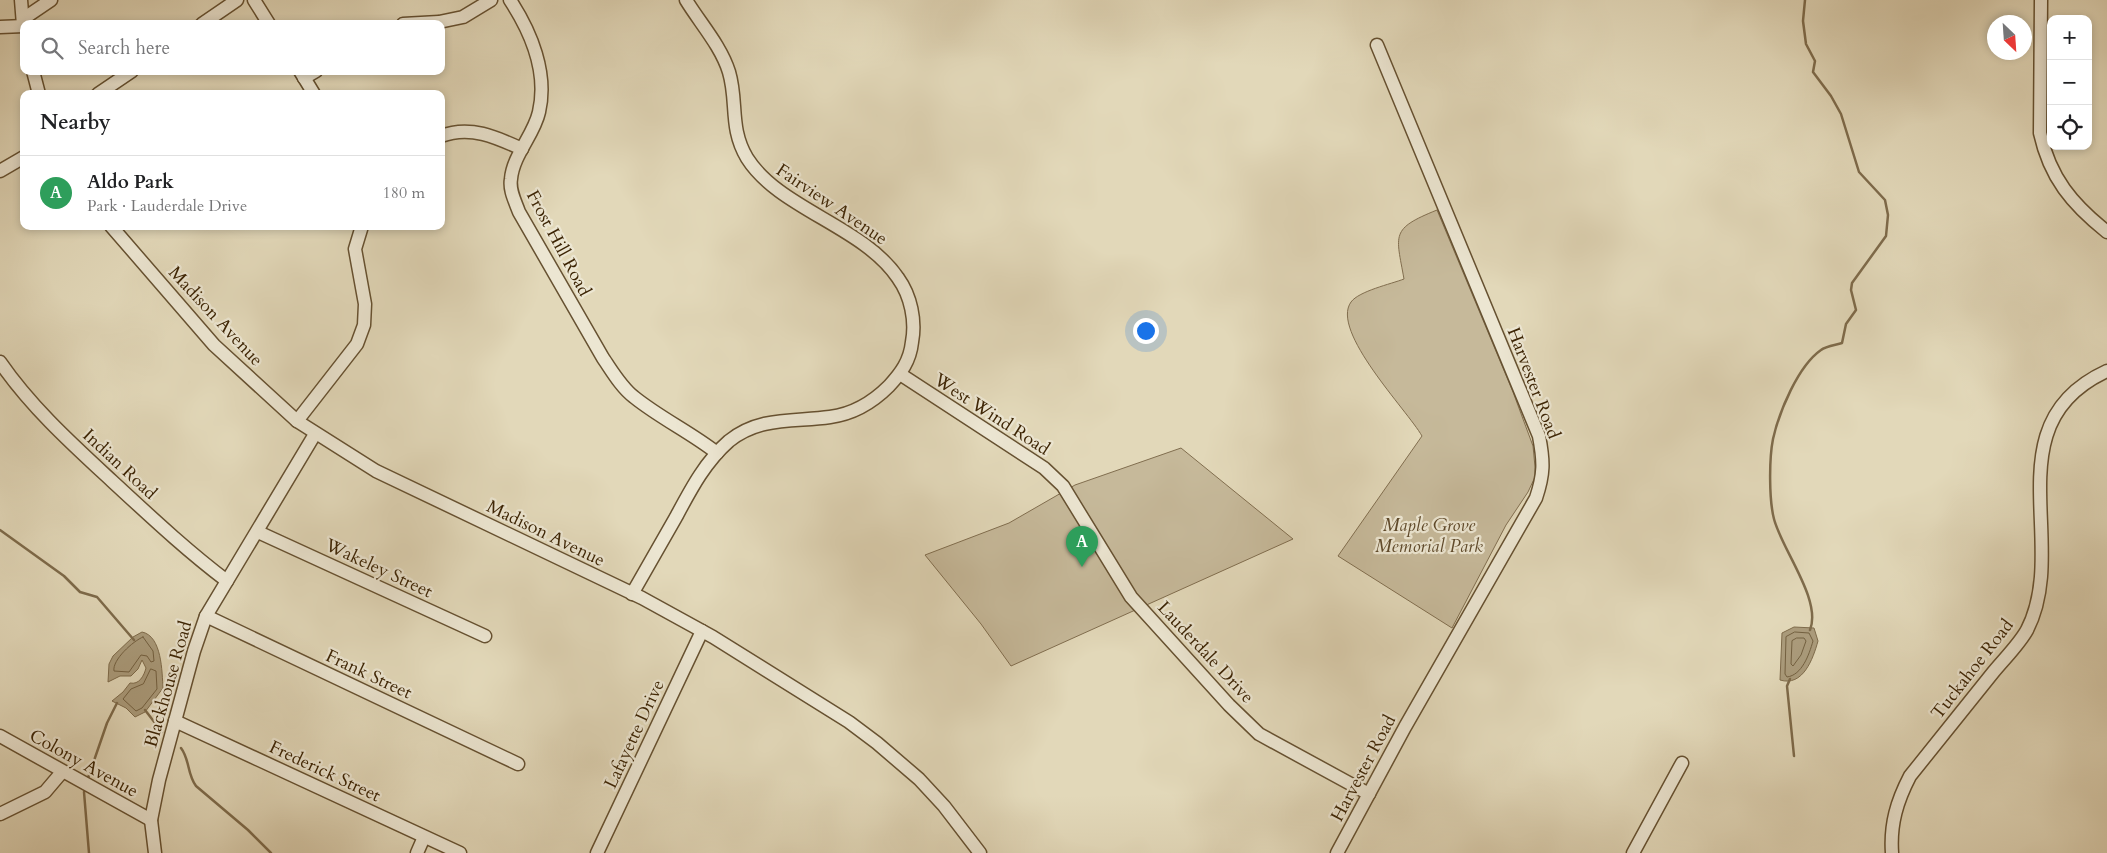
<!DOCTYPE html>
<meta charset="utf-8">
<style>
:root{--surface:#fff;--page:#f6f6f6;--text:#202124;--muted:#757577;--line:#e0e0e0;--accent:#8f2418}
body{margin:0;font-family:Cardo,serif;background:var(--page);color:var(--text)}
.controls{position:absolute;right:15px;top:15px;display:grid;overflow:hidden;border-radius:10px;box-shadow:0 2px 8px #0003}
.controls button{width:45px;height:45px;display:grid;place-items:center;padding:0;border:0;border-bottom:1px solid var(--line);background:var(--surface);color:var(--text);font:25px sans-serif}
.compass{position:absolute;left:1987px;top:15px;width:45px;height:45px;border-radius:50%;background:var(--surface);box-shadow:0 2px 8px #0003;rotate:155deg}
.you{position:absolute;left:1145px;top:330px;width:18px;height:18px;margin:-12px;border:4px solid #fff;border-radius:50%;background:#1a73e8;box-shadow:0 0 0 8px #1a73e833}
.badge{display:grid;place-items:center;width:32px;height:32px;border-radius:50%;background:var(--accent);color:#fff;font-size:16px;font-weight:700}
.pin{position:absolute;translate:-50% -41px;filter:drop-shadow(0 1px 2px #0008)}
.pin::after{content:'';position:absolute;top:26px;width:18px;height:15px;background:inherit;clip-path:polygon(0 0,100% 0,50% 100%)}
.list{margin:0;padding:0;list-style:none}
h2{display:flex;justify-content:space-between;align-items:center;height:65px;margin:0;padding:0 20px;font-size:21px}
h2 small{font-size:16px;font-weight:400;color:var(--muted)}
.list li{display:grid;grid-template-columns:32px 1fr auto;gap:15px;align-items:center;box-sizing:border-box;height:75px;padding:0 20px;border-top:1px solid var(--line)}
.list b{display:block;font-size:19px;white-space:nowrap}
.list p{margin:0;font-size:16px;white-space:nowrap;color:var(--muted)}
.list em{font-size:16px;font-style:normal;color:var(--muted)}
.icon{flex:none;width:28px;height:28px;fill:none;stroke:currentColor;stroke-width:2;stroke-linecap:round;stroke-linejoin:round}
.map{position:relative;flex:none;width:2107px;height:853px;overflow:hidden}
.search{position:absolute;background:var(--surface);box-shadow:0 2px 8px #0003;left:20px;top:20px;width:425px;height:55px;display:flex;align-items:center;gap:12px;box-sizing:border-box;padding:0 18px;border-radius:10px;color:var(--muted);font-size:19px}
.panel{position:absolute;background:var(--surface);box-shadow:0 2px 8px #0003;left:20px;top:90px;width:425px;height:140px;border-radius:10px}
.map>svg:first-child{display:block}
.green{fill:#c6b99a;stroke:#816e4f}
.water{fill:#aa9b7b;stroke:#7e6b4b}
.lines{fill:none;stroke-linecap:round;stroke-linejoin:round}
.shore{stroke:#736040;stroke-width:1}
.stream{stroke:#7e6b4b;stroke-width:2.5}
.minor-casing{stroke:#665131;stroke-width:15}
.minor{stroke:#ece6d2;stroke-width:12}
.labels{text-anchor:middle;stroke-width:4.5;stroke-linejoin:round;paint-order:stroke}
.street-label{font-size:18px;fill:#3c2404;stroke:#ece6d2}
.park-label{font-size:18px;font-style:italic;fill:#5e492a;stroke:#ece6d2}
</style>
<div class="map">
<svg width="2107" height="853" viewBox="0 0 2107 853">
<rect width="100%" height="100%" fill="#e2d8b9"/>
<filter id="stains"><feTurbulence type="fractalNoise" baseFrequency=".004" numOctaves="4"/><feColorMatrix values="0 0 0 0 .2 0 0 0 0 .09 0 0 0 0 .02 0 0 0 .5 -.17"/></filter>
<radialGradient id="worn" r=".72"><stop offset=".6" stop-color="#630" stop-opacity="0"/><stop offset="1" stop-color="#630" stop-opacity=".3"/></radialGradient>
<!-- green -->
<g class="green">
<path d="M1437,210L1513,392L1533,446L1535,467V477L1528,492L1506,525L1452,628L1338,556L1422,436C1407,410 1330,331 1351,302C1359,291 1391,284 1404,279C1396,234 1390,229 1437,210Z"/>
<polygon points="1181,448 1293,539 1011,666 981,624 925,555 1009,523 1075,485"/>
</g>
<!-- water -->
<g class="water">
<path d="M1794,627L1814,628L1818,641C1813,659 1803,687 1780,680L1782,633Z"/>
<path d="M142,632C162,636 162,672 163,688L145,712L135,717L126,708L112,701L123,692L130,683C139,685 144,676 146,668L142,660L138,669L131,676H120L108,682L109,664L113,656L133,637Z"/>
</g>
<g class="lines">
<!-- shore -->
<g class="shore">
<path d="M1795,632L1809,633L1813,641C1809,655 1802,675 1787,677L1785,674L1786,637Z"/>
<path d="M143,637L153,651L154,661L151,662L147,656L141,655L129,672L114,671C112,660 133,641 143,637Z"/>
<polygon points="1797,638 1804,638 1806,641 1801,655 1793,666 1791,664 1792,641"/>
<polygon points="151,669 156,671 157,689 142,708 136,711 123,699 131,689 143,684"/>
</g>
<!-- stream -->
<g class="stream">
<path d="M1805,0L1803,21L1806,44L1815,61L1813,72L1831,96L1841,114L1859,172L1885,200L1888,215L1886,236L1852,283L1851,290L1856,310L1846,324L1842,343C1836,345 1826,346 1821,350C1798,366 1779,412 1773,439C1769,459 1769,500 1774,519C1782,550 1822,600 1810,630"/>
<polyline points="0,530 64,576 80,592 97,597 134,640"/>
<polyline points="1790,679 1787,686 1794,756"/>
<polyline points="145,710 162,732"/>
<path d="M181,748C190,760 187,774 196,786L248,830L271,853"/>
<polyline points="88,778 107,723 117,703"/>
<polyline points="84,792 89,853"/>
</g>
<defs>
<g id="minor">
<polyline points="21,0 23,25"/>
<polyline points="254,0 269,24"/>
<path d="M510,0C531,32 548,73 539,112C534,135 513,155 511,179C509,190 515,201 519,212L603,358C612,371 621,387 634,397C660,418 690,432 717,453"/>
<path d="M2041,0L2040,133C2050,178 2072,204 2107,232"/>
<polyline points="23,19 51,0"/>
<polyline points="202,24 237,0"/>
<polyline points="403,24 439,22 463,17 491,0"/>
<polyline points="0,27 24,26"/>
<polyline points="33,71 39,94"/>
<polyline points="300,71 314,94"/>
<polyline points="304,78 316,71"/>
<polyline points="98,94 132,71"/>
<path d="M441,136C470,125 496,137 522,149"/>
<polyline points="0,171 24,157"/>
<polyline points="111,226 214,345 297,421 376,471 642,598 713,637 849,722 877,743 919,779 944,806 980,853"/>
<path d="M0,362C31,407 72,444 112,481C150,516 186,550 227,581"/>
<polyline points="900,374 1044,468 1063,486 1131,597 1229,705 1259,734 1369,794"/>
<polyline points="297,421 357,344 364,325 365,304 355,249 362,226"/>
<polyline points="258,532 485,636"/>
<path d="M632,594C647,568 661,543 676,517C691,489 705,462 729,441C760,416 795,422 830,417C853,414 873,402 889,386C901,373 910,361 912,342C916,321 911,296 898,278C863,226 779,209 747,158C729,128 738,102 729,72C721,46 700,23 686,0"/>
<polyline points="206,616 518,764"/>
<polyline points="175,721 460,853"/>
<polyline points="0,736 151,820"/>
<polyline points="0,814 45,792 62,772"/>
<polyline points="155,853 151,820 159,780 194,651 206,616 315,434"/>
<polyline points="417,853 424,837"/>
<polyline points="597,853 702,631"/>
<path d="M1337,853L1405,727L1536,498C1544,474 1544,462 1539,436L1377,45"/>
<polyline points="1633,853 1682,763"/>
<path d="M1892,853C1890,824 1897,801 1910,776C1937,742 1964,709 1991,675C2002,661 2018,646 2027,630C2071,545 1991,424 2107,371"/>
</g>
</defs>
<!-- minor casing -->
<use href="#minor" class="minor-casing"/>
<!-- minor -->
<use href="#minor" class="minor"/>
</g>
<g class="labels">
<!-- street labels -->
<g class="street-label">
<text transform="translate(832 204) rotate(34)" y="6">Fairview Avenue</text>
<text transform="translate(559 243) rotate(62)" y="6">Frost Hill Road</text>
<text transform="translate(216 316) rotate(47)" y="6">Madison Avenue</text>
<text transform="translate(1534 383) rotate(69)" y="6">Harvester Road</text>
<text transform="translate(992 414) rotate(33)" y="6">West Wind Road</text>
<text transform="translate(120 464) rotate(43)" y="6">Indian Road</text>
<text transform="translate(546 533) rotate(26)" y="6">Madison Avenue</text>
<text transform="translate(379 568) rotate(25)" y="6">Wakeley Street</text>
<text transform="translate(1206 652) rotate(47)" y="6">Lauderdale Drive</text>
<text transform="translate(1972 669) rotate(-52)" y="6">Tuckahoe Road</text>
<text transform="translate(369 674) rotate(25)" y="6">Frank Street</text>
<text transform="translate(168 684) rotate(-74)" y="6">Blackhouse Road</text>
<text transform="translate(634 734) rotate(-65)" y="6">Lafayette Drive</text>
<text transform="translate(84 763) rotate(29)" y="6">Colony Avenue</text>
<text transform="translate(1363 768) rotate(-62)" y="6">Harvester Road</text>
<text transform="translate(325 771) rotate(25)" y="6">Frederick Street</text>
</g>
<!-- park labels -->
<g class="park-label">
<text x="1429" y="531">Maple Grove<tspan x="1429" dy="21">Memorial Park</tspan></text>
</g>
</g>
<rect width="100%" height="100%" filter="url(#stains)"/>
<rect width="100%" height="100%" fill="url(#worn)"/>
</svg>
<div class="controls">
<button>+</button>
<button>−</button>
<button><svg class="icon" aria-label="locate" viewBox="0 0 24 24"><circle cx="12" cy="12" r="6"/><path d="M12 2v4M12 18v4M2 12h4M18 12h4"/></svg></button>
</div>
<svg class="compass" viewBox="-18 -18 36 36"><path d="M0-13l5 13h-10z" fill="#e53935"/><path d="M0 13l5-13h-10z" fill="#757577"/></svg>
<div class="you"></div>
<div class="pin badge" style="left:1082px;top:567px;background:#2e9e5b">A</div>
<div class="search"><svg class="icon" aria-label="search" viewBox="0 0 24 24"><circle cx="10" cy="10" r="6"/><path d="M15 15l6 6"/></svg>Search here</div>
<section class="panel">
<h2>Nearby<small></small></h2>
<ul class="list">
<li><span class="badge" style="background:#2e9e5b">A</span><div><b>Aldo Park</b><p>Park · Lauderdale Drive</p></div><em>180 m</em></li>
</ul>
</section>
</div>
